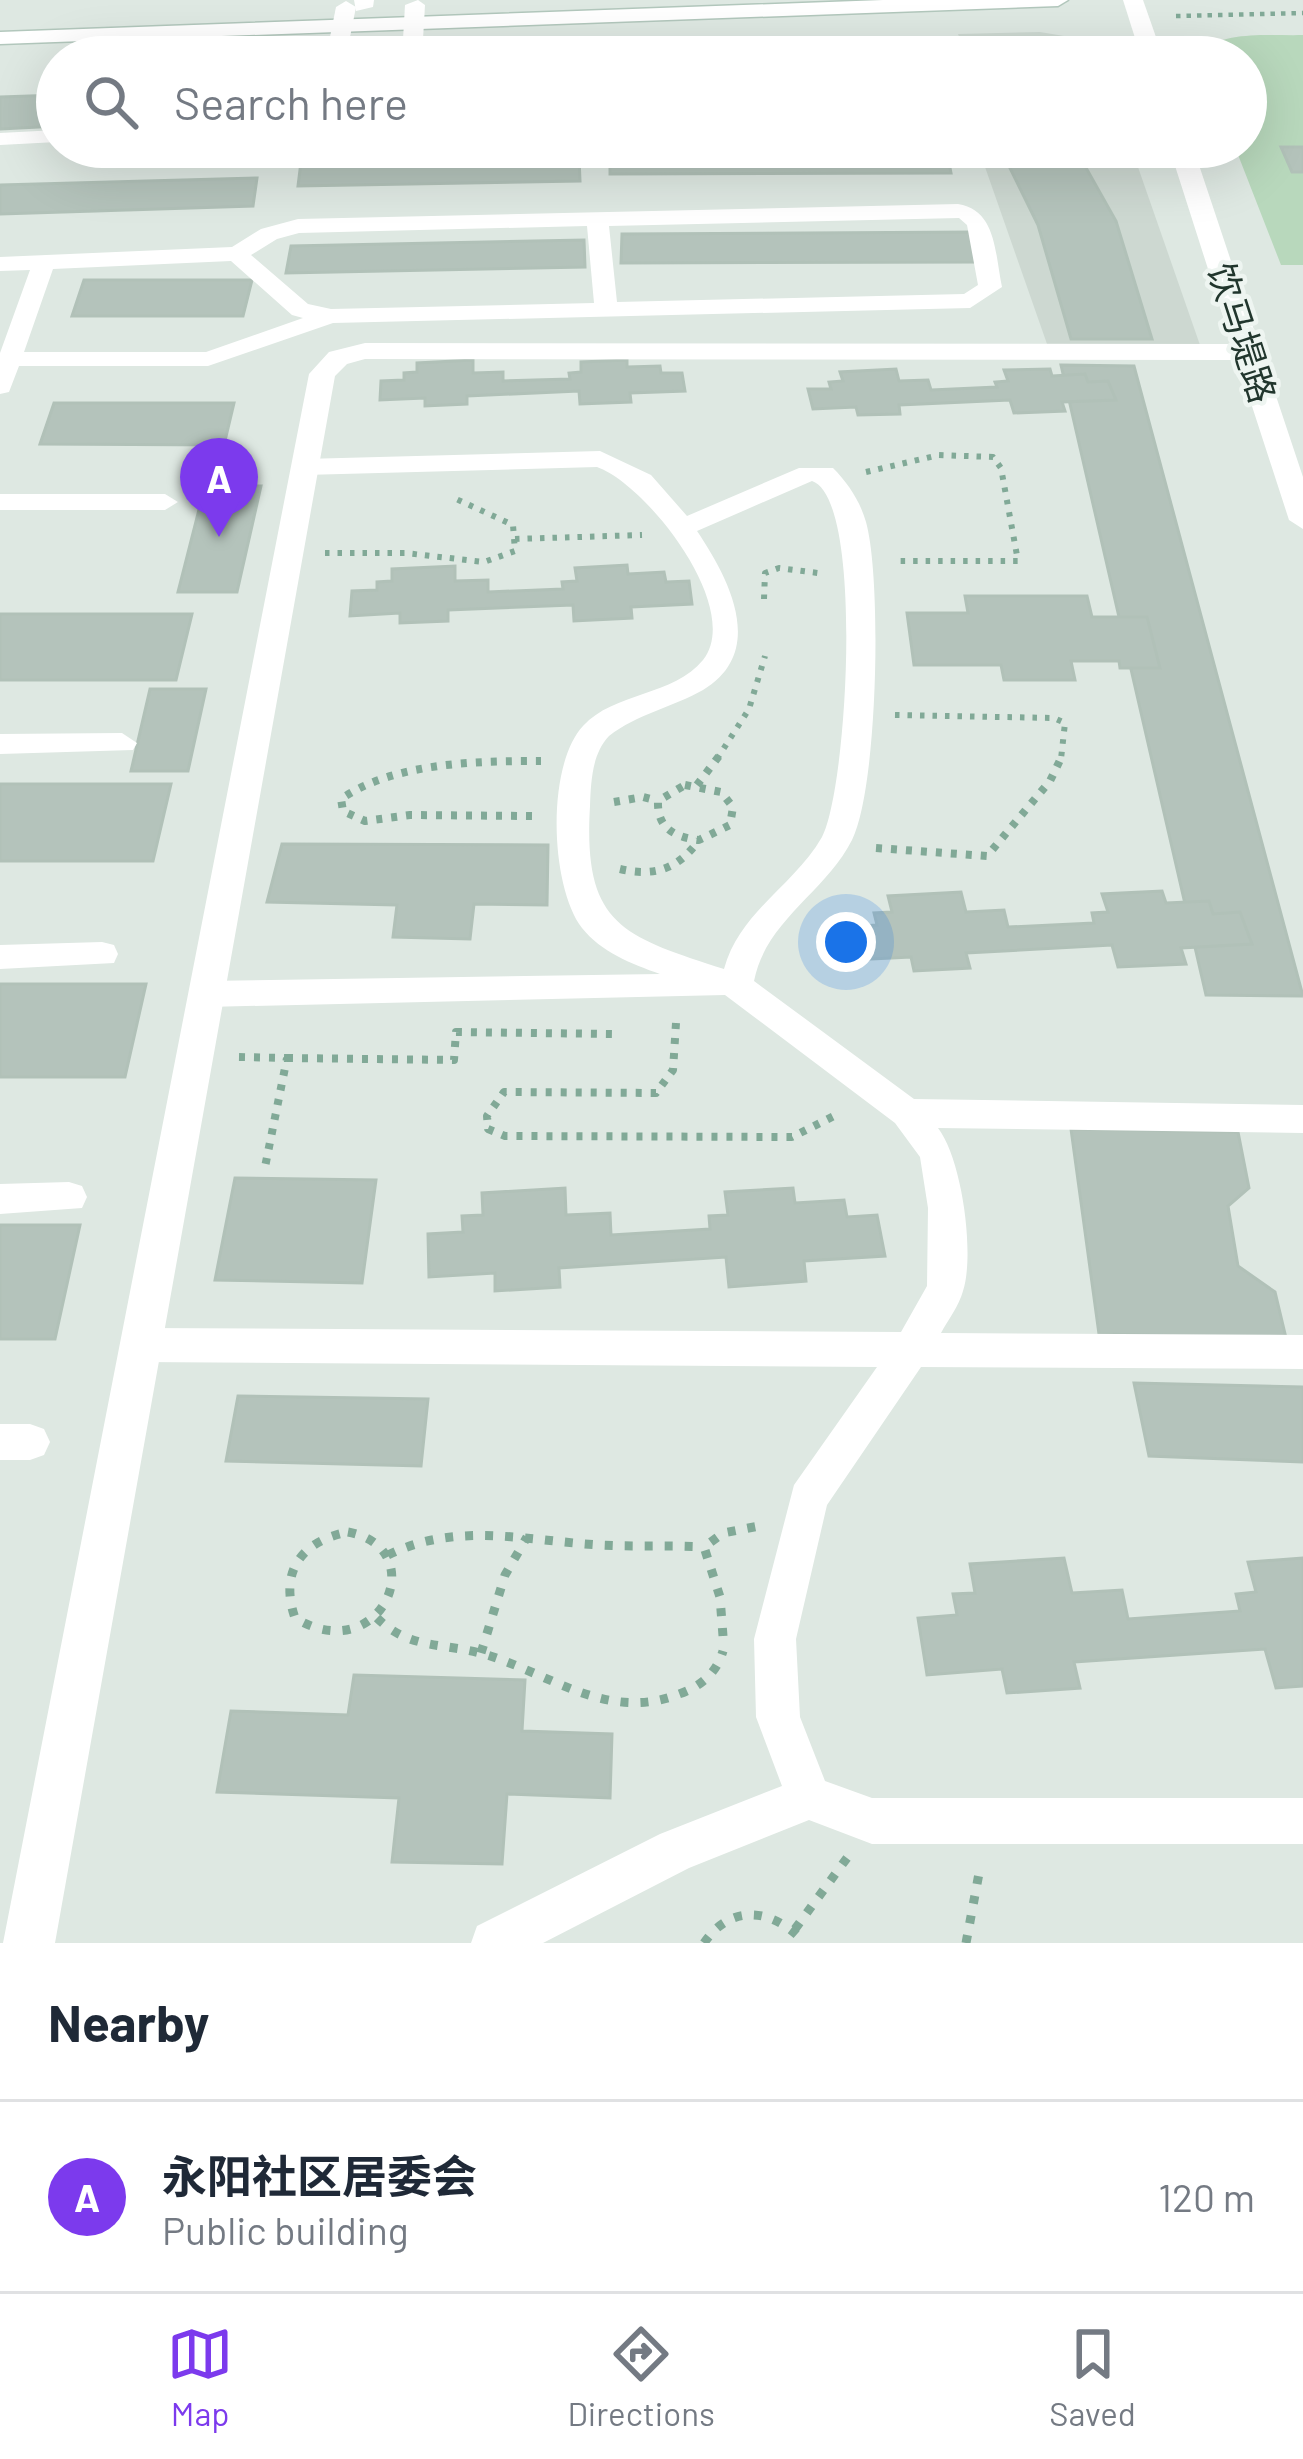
<!DOCTYPE html>
<meta charset="utf-8">
<style>
:root{--surface:#fff;--page:#f6f6f7;--text:#1f2937;--muted:#747a83;--line:#e0e1e3;--accent:#7c3aed}
body{margin:0;font-family:Barlow,"Noto Sans SC",sans-serif;background:var(--page);color:var(--text)}
.you{position:absolute;left:846px;top:942px;width:42px;height:42px;margin:-30px;border:9px solid #fff;border-radius:50%;background:#1a73e8;box-shadow:0 0 0 18px #1a73e833}
.badge{display:grid;place-items:center;width:78px;height:78px;border-radius:50%;background:var(--accent);color:#fff;font-size:39px;font-weight:700}
.pin{position:absolute;translate:-50% -99px;filter:drop-shadow(0 3px 6px #0008)}
.pin::after{content:'';position:absolute;top:63px;width:42px;height:36px;background:inherit;clip-path:polygon(0 0,100% 0,50% 100%)}
.list{margin:0;padding:0;list-style:none}
h2{display:flex;justify-content:space-between;align-items:center;height:156px;margin:0;padding:0 48px;font-size:51px}
h2 small{font-size:39px;font-weight:400;color:var(--muted)}
.list li{display:grid;grid-template-columns:78px 1fr auto;gap:36px;align-items:center;box-sizing:border-box;height:192px;padding:0 48px;border-top:3px solid var(--line)}
.list b{display:block;font-size:45px;white-space:nowrap}
.list p{margin:0;font-size:39px;white-space:nowrap;color:var(--muted)}
.list em{font-size:39px;font-style:normal;color:var(--muted)}
.icon{flex:none;width:66px;height:66px;fill:none;stroke:currentColor;stroke-width:2;stroke-linecap:round;stroke-linejoin:round}
.map{position:relative;flex:none;width:1303px;height:1943px;overflow:hidden}
.search{position:absolute;background:var(--surface);box-shadow:0 12px 48px #0002;left:36px;right:36px;top:36px;height:132px;display:flex;align-items:center;gap:30px;box-sizing:border-box;padding:0 42px;border-radius:66px;color:var(--muted);font-size:45px}
.sheet{height:348px;background:var(--surface)}
nav{display:flex;justify-content:space-around;align-items:center;box-sizing:border-box;height:168px;border-top:3px solid var(--line);background:var(--surface);font-size:33px;color:var(--muted)}
nav a{display:grid;justify-items:center;gap:6px}
nav .on{color:var(--accent)}
.map>svg:first-child{display:block}
.built{fill:#cdd8d1}
.green{fill:#b8d8bc}
.building{fill:#b4c3bb;stroke:#b1c1b8;stroke-width:3}
.lines{fill:none;stroke-linecap:round;stroke-linejoin:round}
.secondary-casing{stroke:#b2c7bc;stroke-width:3}
.path-far3{stroke:#81a997;stroke-width:4.5;stroke-dasharray:4.5 6;stroke-linecap:butt}
.path-far2{stroke:#81a997;stroke-width:6;stroke-dasharray:4.5 8;stroke-linecap:butt}
.path-far1{stroke:#81a997;stroke-width:8;stroke-dasharray:6 9;stroke-linecap:butt}
.path{stroke:#81a997;stroke-width:9;stroke-dasharray:8 12;stroke-linecap:butt}
.service{fill:#fff;fill-rule:evenodd}
.minor{fill:#fff;fill-rule:evenodd}
.secondary{fill:#fff;fill-rule:evenodd}
.labels{text-anchor:middle;stroke-width:9;stroke-linejoin:round;paint-order:stroke}
.far-street-label{font-size:36px;fill:#21362d;stroke:#eef5f1}
</style>
<div class="map">
<svg width="1303" height="1943" viewBox="0 0 1303 1943">
<rect width="100%" height="100%" fill="#dee8e2"/>
<!-- built -->
<g class="built">
<polygon points="1040,32 1088,40 1102,57 967,57 958,34"/>
<polygon points="978,147 1131,147 1200,345 1047,344"/>
</g>
<!-- green -->
<path class="green" d="M1303,35V265H1281L1235,147H1246V57H1200L1199,52C1226,30 1269,36 1303,35Z"/>
<!-- building -->
<g class="building">
<polygon points="1086,44 1092,57 987,57 983,47"/>
<polygon points="57,95 57,126 0,129 0,97"/>
<polygon points="946,147 951,173 610,174 610,148"/>
<polygon points="1281,147 1303,147 1303,172 1292,172"/>
<polygon points="579,157 580,181 298,186 301,162"/>
<polygon points="1009,166 1085,166 1116,221 1152,339 1071,339 1038,225"/>
<polygon points="257,178 253,206 0,214 0,185"/>
<polygon points="975,232 982,262 621,263 622,234"/>
<polygon points="584,240 585,267 286,273 291,246"/>
<polygon points="84,280 252,280 243,316 72,316"/>
<polygon points="473,360 473,373 503,372 503,381 570,379 569,373 581,372 581,362 627,360 627,367 660,366 661,373 682,373 685,391 630,393 631,402 580,404 579,391 467,396 467,404 425,406 425,398 380,400 381,381 404,380 404,373 417,372 417,363"/>
<polygon points="1061,365 1134,366 1303,996 1206,995"/>
<polygon points="896,369 899,381 928,380 931,390 997,387 995,382 1008,381 1004,370 1050,369 1052,376 1085,374 1088,382 1108,381 1116,400 1062,402 1065,411 1014,413 1010,400 899,405 900,414 858,415 856,407 813,409 808,389 831,389 829,382 843,381 840,372"/>
<polygon points="54,403 234,403 224,445 40,444"/>
<polygon points="205,486 261,486 237,592 178,592"/>
<polygon points="627,565 628,574 664,572 666,582 689,581 692,604 631,607 632,618 574,621 573,605 448,610 448,621 400,623 400,613 350,616 352,591 377,590 377,582 392,581 392,569 455,566 455,581 488,580 488,592 563,589 562,582 577,581 575,568"/>
<polygon points="965,596 1087,596 1092,617 1147,617 1160,668 1120,668 1119,661 1071,661 1075,680 1004,680 1001,665 914,665 907,613 968,613"/>
<polygon points="0,614 192,614 176,680 0,680"/>
<polygon points="150,689 206,689 188,771 131,771"/>
<polygon points="0,784 171,784 153,861 0,861"/>
<polygon points="282,844 548,845 547,905 474,904 470,939 393,937 397,905 267,902"/>
<polygon points="1162,891 1166,903 1209,901 1213,914 1240,912 1252,944 1181,948 1186,964 1118,967 1112,945 966,953 970,968 914,971 911,957 853,960 847,927 877,925 874,913 892,912 888,896 961,892 966,912 1004,910 1008,927 1094,923 1092,913 1108,912 1102,894"/>
<polygon points="0,984 146,984 125,1077 0,1077"/>
<polygon points="1071,1129 1238,1132 1249,1188 1228,1206 1238,1266 1275,1292 1286,1338 1099,1334"/>
<polygon points="235,1178 376,1180 362,1283 215,1280"/>
<polygon points="565,1188 566,1215 610,1213 611,1235 710,1229 709,1216 728,1215 725,1192 793,1188 795,1203 844,1200 847,1217 877,1215 885,1256 804,1261 806,1281 729,1287 726,1257 559,1268 560,1287 495,1291 495,1273 429,1277 428,1234 463,1232 462,1216 483,1215 482,1193"/>
<polygon points="0,1225 80,1225 55,1339 0,1339"/>
<polygon points="1134,1383 1303,1387 1303,1462 1149,1456"/>
<polygon points="238,1396 428,1399 421,1466 226,1461"/>
<polygon points="1064,1558 1072,1593 1122,1590 1128,1619 1240,1611 1236,1594 1256,1592 1248,1562 1303,1558 1303,1686 1276,1688 1265,1649 1074,1662 1080,1688 1007,1693 1002,1669 927,1675 918,1618 957,1615 953,1594 975,1593 970,1564"/>
<polygon points="354,1675 525,1680 522,1731 612,1734 610,1798 507,1794 502,1864 392,1862 399,1798 217,1792 231,1711 348,1715"/>
</g>
<g class="lines">
<defs>
<polygon id="secondary" points="883,0 1068,0 1058,6 0,44 0,32"/>
</defs>
<!-- secondary casing -->
<use href="#secondary" class="secondary-casing"/>
<!-- path-far3 -->
<polyline class="path-far3" points="1176,16 1303,13"/>
<!-- path-far2 -->
<g class="path-far2">
<polyline points="866,472 939,455 993,457 1001,468 1018,561 899,561"/>
<polyline points="515,539 642,535"/>
<polyline points="325,553 405,553 484,562 515,551 513,525 454,498"/>
<polyline points="764,599 765,573 779,568 818,573"/>
<polyline points="895,715 1054,718 1065,723 1061,759"/>
<polyline points="717,759 749,709 765,656"/>
</g>
<!-- path-far1 -->
<g class="path-far1">
<path d="M685,785L721,792L733,807L730,825L699,840C674,837 657,828 658,801Z"/>
<polyline points="697,785 719,756"/>
<polyline points="614,802 643,797 658,801"/>
<path d="M532,816L410,815L365,821L343,811L341,799C395,762 478,761 541,761"/>
<polyline points="876,848 987,856 1050,781 1062,756"/>
<path d="M620,869C655,877 678,869 699,840"/>
<polyline points="676,1023 673,1070 656,1093 504,1092 487,1116 488,1129 505,1136 792,1137 840,1113"/>
<polyline points="239,1057 287,1058 265,1167"/>
<polyline points="287,1058 454,1060 456,1032 613,1034"/>
</g>
<!-- path -->
<g class="path">
<path d="M348,1532C434,1548 381,1670 295,1618C279,1572 301,1541 348,1532Z"/>
<path d="M388,1555C457,1521 527,1541 600,1545C635,1547 669,1545 704,1547"/>
<path d="M377,1618C411,1651 445,1642 487,1655C552,1675 609,1722 679,1694C701,1686 716,1674 723,1651"/>
<polyline points="723,1636 720,1597 704,1547 723,1533 759,1526"/>
<polyline points="481,1653 505,1575 527,1537"/>
<polyline points="795,1929 847,1858"/>
<path d="M704,1943C732,1902 774,1909 805,1943"/>
<polyline points="966,1943 980,1868"/>
</g>
<!-- service -->
<g class="service">
<polygon points="418,0 425,5 422,57 402,57 405,5"/>
<polygon points="346,1 356,7 346,57 326,57 336,7"/>
<polygon points="956,44 963,46 969,57 949,57 946,50"/>
<polygon points="57,130 57,142 0,145 0,133"/>
<path d="M958,204C997,210 995,255 1002,287L970,308L333,323L208,366H19L9,392L0,394V353L30,270L0,271V257L232,247L261,229L298,219ZM959,218L967,225L978,285L964,294L617,302L609,226ZM587,226L594,303L331,309L308,304L251,255L277,239L299,233ZM231,261L292,315L303,318L206,352H24L53,269Z"/>
<path d="M600,451L651,475L687,516L799,468H833C848,483 860,501 866,522C882,579 878,788 852,840C825,893 766,920 754,981L914,1099L1303,1105V1133L938,1128C962,1159 975,1254 963,1291C959,1306 948,1320 941,1333L1303,1335V1369L921,1367L827,1505L796,1639L800,1717L825,1781L872,1798H1303V1844H872L809,1820L689,1868L543,1943H471L477,1926L660,1834L782,1786L756,1717L754,1639L794,1485L877,1367L140,1362L126,1357L121,1345L126,1333L140,1328L901,1332L927,1286L928,1208L920,1157L895,1123L725,995L206,1007L194,1003L189,994L194,985L206,981L660,974C632,964 601,952 582,928C550,886 546,766 583,726C614,692 674,696 703,660C744,608 646,484 597,467L304,475L291,467L304,459ZM812,481C865,499 847,791 822,837C794,886 740,911 724,969C621,936 583,924 590,806C591,781 592,754 609,736C637,714 673,707 703,690C768,651 728,577 697,531Z"/>
<polygon points="0,494 165,494 178,502 165,510 0,510"/>
<polygon points="122,733 137,743 133,750 0,754 0,734"/>
<polygon points="102,942 114,945 118,954 114,963 0,969 0,945"/>
<polygon points="69,1182 82,1186 87,1197 82,1208 0,1214 0,1184"/>
<polygon points="0,1424 30,1424 44,1429 50,1442 44,1455 30,1460 0,1460"/>
</g>
<!-- minor -->
<g class="minor">
<polygon points="354,0 374,0 373,7 356,11"/>
<polygon points="1123,0 1143,0 1163,57 1141,57"/>
<polygon points="1169,147 1193,147 1303,477 1303,529 1289,520 1237,360 365,359 347,364 335,376 55,1943 3,1943 309,374 329,352 365,343 1232,344"/>
</g>
<!-- secondary -->
<use href="#secondary" class="secondary"/>
</g>
<g class="labels">
<!-- far-street labels -->
<g class="far-street-label">
<text transform="translate(1242 333) rotate(72)" y="13">饮马堤路</text>
</g>
</g>
</svg>
<div class="you"></div>
<div class="pin badge" style="left:219px;top:537px">A</div>
<div class="search"><svg class="icon" aria-label="search" viewBox="0 0 24 24"><circle cx="10" cy="10" r="6"/><path d="M15 15l6 6"/></svg>Search here</div>
</div>
<section class="sheet">
<h2>Nearby<small></small></h2>
<ul class="list">
<li><span class="badge">A</span><div><b>永阳社区居委会</b><p>Public building</p></div><em>120 m</em></li>
</ul>
</section>
<nav>
<a class="on"><svg class="icon" aria-label="map" viewBox="0 0 24 24"><path d="M3 6l6-2 6 2 6-2v14l-6 2-6-2-6 2zM9 4v14M15 6v14"/></svg>Map</a>
<a><svg class="icon" aria-label="directions" viewBox="0 0 24 24"><path d="M12 3l9 9-9 9-9-9zM9 14v-3h6M13 9l2 2-2 2"/></svg>Directions</a>
<a><svg class="icon" aria-label="saved" viewBox="0 0 24 24"><path d="M7 4h10v16l-5-4-5 4z"/></svg>Saved</a>
</nav>
